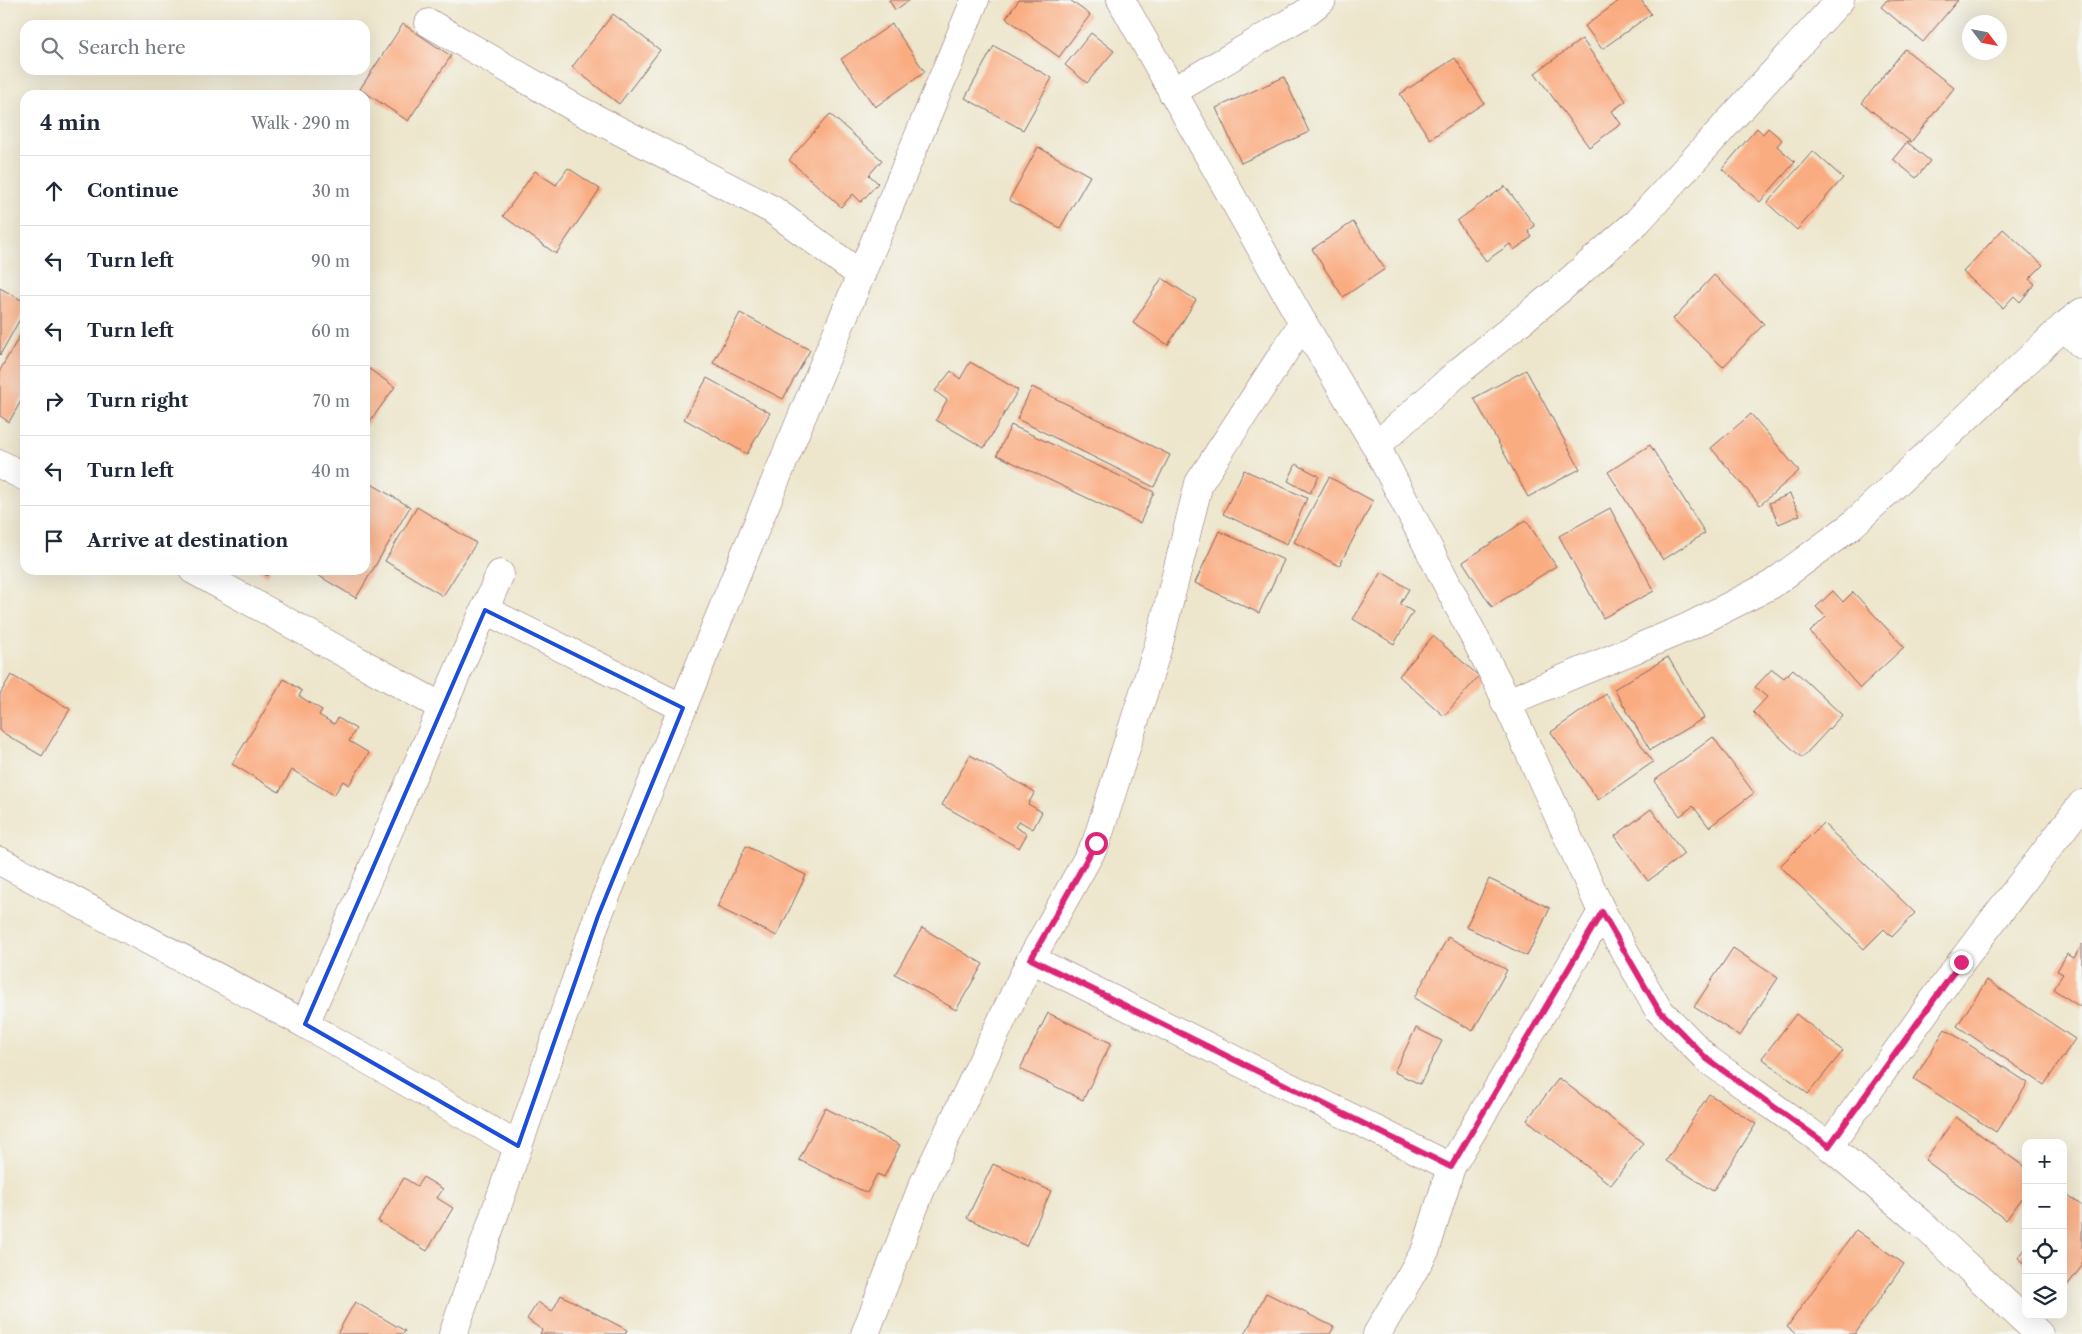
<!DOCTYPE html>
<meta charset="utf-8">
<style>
:root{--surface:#fff;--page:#f6f6f7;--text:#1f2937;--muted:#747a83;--line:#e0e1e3}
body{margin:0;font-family:"Libre Caslon Text",serif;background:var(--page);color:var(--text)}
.controls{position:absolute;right:15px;bottom:15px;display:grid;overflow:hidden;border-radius:10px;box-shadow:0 5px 20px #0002}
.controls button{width:45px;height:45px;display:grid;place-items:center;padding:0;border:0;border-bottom:1px solid var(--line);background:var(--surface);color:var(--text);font:25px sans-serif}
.compass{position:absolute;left:1962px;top:15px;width:45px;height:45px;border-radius:50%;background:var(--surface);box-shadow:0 5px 20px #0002;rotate:122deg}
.stop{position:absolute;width:15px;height:15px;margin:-11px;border:4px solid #db2777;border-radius:50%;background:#fff}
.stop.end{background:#db2777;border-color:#fff;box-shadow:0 1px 5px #0008}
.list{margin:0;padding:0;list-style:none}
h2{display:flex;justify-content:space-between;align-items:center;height:65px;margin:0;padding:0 20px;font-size:21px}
h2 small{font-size:16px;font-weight:400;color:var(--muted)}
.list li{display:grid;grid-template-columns:32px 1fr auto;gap:15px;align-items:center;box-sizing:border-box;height:70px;padding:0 20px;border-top:1px solid var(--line)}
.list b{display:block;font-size:19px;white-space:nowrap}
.list em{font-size:16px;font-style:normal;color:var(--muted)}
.icon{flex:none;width:28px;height:28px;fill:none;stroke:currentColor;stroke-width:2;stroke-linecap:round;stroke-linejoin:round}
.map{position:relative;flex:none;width:2082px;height:1334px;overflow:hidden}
.search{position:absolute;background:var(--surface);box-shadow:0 5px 20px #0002;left:20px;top:20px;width:350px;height:55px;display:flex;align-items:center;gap:12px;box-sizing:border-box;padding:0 18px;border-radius:15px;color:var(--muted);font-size:19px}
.panel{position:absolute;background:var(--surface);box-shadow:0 5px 20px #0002;left:20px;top:90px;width:350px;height:485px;border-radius:15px}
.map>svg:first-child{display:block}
.building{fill:#faac81}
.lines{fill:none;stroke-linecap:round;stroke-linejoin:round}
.street-casing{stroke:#836563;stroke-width:29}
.street{stroke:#fff;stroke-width:28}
.route{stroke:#db2777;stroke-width:6}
.marked{fill:none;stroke:#1d4ed8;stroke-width:4;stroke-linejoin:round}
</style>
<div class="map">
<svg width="2082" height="1334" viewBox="0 0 2082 1334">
<rect width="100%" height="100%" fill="#f6f6f2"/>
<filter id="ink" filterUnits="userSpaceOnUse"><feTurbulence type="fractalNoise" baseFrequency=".02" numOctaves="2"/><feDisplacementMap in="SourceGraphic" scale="10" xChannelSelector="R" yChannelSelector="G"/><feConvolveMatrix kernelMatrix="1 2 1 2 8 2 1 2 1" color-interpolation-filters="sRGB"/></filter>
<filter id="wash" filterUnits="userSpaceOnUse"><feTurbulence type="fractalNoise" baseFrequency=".0096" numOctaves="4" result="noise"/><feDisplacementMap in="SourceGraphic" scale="20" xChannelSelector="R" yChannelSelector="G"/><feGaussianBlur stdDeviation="1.12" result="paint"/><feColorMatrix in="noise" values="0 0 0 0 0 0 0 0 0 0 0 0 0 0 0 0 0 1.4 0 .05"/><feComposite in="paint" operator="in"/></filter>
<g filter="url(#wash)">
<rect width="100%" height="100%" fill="#ede6cc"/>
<g id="blocks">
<!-- building -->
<g class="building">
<polygon points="889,0 910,0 895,10"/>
<polygon points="1019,0 1070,0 1090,15 1059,57 1006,18"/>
<polygon points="1620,0 1641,0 1651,14 1602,49 1585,26"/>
<polygon points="1887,0 1958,0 1923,42 1881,7"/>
<polygon points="613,14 660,50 619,104 572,67"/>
<polygon points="403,24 451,56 408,121 360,89"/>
<polygon points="892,24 925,72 875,107 841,59"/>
<polygon points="1091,33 1114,51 1087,83 1065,65"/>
<polygon points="1582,39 1626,101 1612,111 1621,124 1589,147 1535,73"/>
<polygon points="994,46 1052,78 1023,130 965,98"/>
<polygon points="1905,49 1954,88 1911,142 1862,103"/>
<polygon points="1455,58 1484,103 1430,139 1400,94"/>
<polygon points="1284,77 1309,132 1241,163 1216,108"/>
<polygon points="830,114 882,160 869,175 878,183 861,202 853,194 841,207 789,160"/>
<polygon points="1757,128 1763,134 1768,128 1782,140 1777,146 1795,162 1760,202 1722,169"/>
<polygon points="1907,142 1930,161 1916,178 1893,159"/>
<polygon points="1038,147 1090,176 1060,228 1009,200"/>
<polygon points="1813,151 1843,178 1797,230 1767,203"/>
<polygon points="568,168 600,189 556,254 503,216 535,171 556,185"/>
<polygon points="1505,186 1535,226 1528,231 1532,237 1514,250 1510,244 1486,261 1457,221"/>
<polygon points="1353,222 1385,269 1343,297 1312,249"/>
<polygon points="2003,229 2043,265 2029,279 2035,284 2020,302 2014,296 2003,308 1963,272"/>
<polygon points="1714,275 1764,324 1723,367 1673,319"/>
<polygon points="1162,278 1196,300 1168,345 1133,323"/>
<polygon points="0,288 25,302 25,310 0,355"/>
<polygon points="740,313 810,350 783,399 713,363"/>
<polygon points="25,327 25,394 9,422 0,416 0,370"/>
<polygon points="970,362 1018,390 984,448 936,420 947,400 935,391 951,371 960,379"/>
<polygon points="365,366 395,387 365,428"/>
<polygon points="1526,370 1580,469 1528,497 1474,398"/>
<polygon points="707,378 770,413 747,454 684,419"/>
<polygon points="1032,387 1170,455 1154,487 1017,419"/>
<polygon points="1751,414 1799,471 1760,505 1711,448"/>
<polygon points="1011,425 1154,492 1140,523 997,455"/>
<polygon points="1650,445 1705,533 1663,560 1608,472"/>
<polygon points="1296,464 1319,476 1310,493 1288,481"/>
<polygon points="1244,470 1307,498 1287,544 1223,514"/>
<polygon points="1329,477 1373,501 1339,566 1294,542"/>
<polygon points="365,480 410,507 356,598 309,570 365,570"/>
<polygon points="1790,494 1800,515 1779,524 1769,503"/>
<polygon points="417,507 476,543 443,596 385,561"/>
<polygon points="1610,508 1654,591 1603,618 1559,536"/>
<polygon points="1526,520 1556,566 1492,607 1463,562"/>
<polygon points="1219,531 1284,560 1259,613 1195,583"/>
<polygon points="257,570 271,570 267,576"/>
<polygon points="1382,572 1409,589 1400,604 1413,612 1394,644 1353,619"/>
<polygon points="1833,591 1843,602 1853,592 1904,647 1860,688 1810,632 1826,617 1816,607"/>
<polygon points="1433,636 1479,676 1444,716 1399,676"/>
<polygon points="1668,657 1704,718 1650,750 1614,689"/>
<polygon points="1772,669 1784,678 1793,669 1842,715 1802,758 1753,712 1767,697 1755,687"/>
<polygon points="11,675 70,709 42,756 0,731 0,694"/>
<polygon points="284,679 302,691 299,696 322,710 319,715 334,724 338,718 356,729 349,741 369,753 349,785 343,781 334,795 292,770 279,792 232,764"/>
<polygon points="1606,694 1653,762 1598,800 1551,732"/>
<polygon points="1713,737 1754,793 1709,827 1693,806 1680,816 1654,781"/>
<polygon points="970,755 1035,792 1028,804 1042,812 1033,829 1019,821 1015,827 1027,834 1019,848 942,805"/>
<polygon points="1651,809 1684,854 1648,881 1615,836"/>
<polygon points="1823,823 1915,913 1892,937 1884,929 1864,949 1780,866"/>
<polygon points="746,846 806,875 777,936 717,907"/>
<polygon points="1489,879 1550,908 1527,956 1466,927"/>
<polygon points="922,928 983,964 956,1010 895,974"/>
<polygon points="1448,937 1507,970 1473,1031 1414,998"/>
<polygon points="2082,944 2082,1008 2053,989 2063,974 2057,971 2067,954 2074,958"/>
<polygon points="1733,948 1778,978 1740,1036 1694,1007"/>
<polygon points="1987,980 2075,1039 2044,1085 1957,1026"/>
<polygon points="1048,1013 1111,1043 1083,1100 1020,1069"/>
<polygon points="1796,1014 1843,1051 1808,1094 1762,1058"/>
<polygon points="1416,1028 1442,1041 1420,1084 1394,1072"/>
<polygon points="1945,1029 2028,1083 1996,1132 1914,1079"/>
<polygon points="1559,1078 1643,1143 1611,1185 1527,1120"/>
<polygon points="1709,1094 1756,1124 1713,1191 1666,1161"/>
<polygon points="825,1108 900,1145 884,1177 877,1174 867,1193 799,1160"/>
<polygon points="1956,1117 2026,1168 2026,1193 2006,1220 1925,1160"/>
<polygon points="993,1164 1051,1191 1026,1246 967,1218"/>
<polygon points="423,1177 443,1189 437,1198 453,1208 427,1251 378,1221 404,1178 417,1186"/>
<polygon points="2067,1194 2082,1206 2082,1266 2063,1291 2063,1200"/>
<polygon points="1856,1230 1904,1264 1855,1334 1796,1334 1787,1327"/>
<polygon points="2026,1248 2026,1264 2018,1258"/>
<polygon points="1266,1293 1334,1327 1330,1334 1245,1334"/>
<polygon points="561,1295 627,1330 625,1334 540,1334 542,1330 527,1319 538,1302 552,1312"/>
<polygon points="355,1302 405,1331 403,1334 337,1334"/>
</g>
</g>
</g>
<g filter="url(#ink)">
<use href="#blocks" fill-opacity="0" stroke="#836563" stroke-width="1"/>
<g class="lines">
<defs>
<g id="street">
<polyline points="1121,0 1303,323 1376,446 1498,683 1602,912 1658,1009 1707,1059 1829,1146 1920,1222 2039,1334"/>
<polyline points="429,23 577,109 773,210 861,275"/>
<polyline points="1172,92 1304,14 1322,0"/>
<polyline points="2064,326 2082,345"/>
<polyline points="1376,446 1462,369 1558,291 1637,222 1840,0"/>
<polyline points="0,464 25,477"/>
<polyline points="193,570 442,707"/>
<polyline points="485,610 683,708"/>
<polyline points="1505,703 1686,628 1771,585 1851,526 2064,326 2082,312"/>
<polyline points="0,861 305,1024 518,1146"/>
<polyline points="1031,959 1451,1167"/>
<polyline points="305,1024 500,574"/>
<polyline points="1829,1146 1961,962 2082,804"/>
<polyline points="453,1334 598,916 742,561 975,0"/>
<polyline points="865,1334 922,1187 1031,959 1096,843 1158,647 1199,483 1303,323"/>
<polyline points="1377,1334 1426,1249 1451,1167 1602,912"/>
</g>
</defs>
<!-- street casing -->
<use href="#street" class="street-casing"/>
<!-- street -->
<use href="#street" class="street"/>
</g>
</g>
<g class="lines" filter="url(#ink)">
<!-- route -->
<polyline class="route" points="1096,843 1031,959 1451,1167 1602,912 1658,1009 1707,1059 1829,1146 1961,962"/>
</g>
<!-- marked area -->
<path class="marked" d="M485,610L683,708L598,916L518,1146L305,1024Z"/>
</svg>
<div class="controls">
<button>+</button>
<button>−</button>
<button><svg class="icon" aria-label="locate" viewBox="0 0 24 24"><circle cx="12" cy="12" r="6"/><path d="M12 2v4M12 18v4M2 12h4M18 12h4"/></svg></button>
<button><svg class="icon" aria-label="layers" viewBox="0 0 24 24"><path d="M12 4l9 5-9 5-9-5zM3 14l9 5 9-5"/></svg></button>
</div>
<svg class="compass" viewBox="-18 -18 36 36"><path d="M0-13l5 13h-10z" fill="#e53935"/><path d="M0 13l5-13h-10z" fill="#747a83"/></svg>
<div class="stop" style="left:1096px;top:843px"></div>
<div class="stop end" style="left:1961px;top:962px"></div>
<div class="search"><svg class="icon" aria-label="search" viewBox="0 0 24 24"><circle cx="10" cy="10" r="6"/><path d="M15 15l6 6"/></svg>Search here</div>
<section class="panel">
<h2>4 min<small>Walk · 290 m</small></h2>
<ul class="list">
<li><svg class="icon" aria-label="ahead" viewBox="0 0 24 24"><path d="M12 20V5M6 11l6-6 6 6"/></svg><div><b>Continue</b></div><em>30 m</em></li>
<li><svg class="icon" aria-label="left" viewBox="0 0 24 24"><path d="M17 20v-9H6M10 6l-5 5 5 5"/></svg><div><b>Turn left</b></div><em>90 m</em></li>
<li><svg class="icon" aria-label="left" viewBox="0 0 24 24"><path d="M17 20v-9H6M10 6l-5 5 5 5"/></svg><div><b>Turn left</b></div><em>60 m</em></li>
<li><svg class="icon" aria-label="right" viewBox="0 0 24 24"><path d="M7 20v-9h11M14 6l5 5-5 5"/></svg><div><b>Turn right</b></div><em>70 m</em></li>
<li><svg class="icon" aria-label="left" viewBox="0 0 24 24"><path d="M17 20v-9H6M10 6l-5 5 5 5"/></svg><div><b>Turn left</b></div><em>40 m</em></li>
<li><svg class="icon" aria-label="arrive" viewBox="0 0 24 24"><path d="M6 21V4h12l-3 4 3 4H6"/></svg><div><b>Arrive at destination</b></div></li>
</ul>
</section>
</div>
